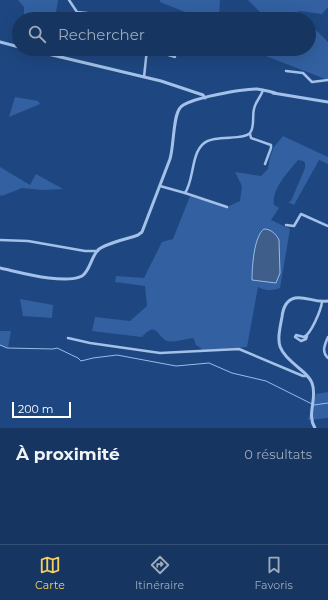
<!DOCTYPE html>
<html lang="fr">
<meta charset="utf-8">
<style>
:root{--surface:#163561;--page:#1f3d67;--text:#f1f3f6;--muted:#9eabbd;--line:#355076;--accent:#f8d062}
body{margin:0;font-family:Montserrat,sans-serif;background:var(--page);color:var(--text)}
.scale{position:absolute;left:12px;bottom:10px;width:59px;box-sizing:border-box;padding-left:4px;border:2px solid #fff;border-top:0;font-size:11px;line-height:14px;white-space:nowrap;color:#fff;-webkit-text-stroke:3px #1e4781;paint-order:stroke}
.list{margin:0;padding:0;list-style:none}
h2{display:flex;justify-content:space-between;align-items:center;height:52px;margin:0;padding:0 16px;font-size:17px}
h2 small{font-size:13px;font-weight:400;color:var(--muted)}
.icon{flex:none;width:22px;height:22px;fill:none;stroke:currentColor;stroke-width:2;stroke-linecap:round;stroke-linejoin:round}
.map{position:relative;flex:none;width:328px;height:428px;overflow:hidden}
.search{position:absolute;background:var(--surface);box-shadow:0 4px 16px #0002;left:12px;right:12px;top:12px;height:44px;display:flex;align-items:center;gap:10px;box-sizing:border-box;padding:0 14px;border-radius:22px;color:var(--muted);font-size:15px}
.sheet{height:116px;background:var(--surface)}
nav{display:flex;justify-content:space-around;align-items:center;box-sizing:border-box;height:56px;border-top:1px solid var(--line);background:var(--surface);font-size:11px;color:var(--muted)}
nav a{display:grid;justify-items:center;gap:2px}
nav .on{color:var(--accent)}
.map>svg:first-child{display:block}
.green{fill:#3260a0}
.water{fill:#3f5e89;stroke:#97bceb}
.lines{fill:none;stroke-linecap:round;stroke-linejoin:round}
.stream{stroke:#97bceb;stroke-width:1}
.minor{stroke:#a3c1e9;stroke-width:2.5}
.tertiary{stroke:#a3c1e9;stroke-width:3}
</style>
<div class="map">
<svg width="328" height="428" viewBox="0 0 328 428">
<rect width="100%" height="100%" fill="#1e4781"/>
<!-- green -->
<g class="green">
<polygon points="18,0 58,0 55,19 24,19 24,7"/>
<polygon points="160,0 220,0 219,19 205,19 200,18 160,2"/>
<polygon points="248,0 328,0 328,7 322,14 299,11 293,19 269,19 265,17"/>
<polygon points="309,23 328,42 328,80 258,53 253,49 309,49"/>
<polygon points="15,97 38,101 40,104 9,117"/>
<path d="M283,136L328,157V164L319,160L294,205L288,202L291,201L305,168V163L303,161L298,160C288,172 271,190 274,205L279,208L271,220L290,229L280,288C272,291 266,291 258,287L247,347L202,351L201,348L196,345L194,339L192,338C186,339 172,343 167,341C157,337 157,320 142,337L92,331L95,317L130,321L147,306L145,286L115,282L116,276L144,278L162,242L173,239L190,196L227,207L240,201L242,186L235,172L261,176L268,169L270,157L274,147Z"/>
<polygon points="0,167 30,185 36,174 63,189 43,190 22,188 2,196 0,195"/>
<polygon points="20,299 53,305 52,318 23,316"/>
<polygon points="0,331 11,331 8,348 0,345"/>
<polygon points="328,392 328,418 308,420 316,394"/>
</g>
<!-- water -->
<path class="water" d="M264,229C271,229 276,234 279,240L280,273L276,283L252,280C252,267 254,236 264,229Z"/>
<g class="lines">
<!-- stream -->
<polyline class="stream" points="0,345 7,348 53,349 57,348 78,358 81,361 93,358 117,355 176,366 209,363 232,373 266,381 314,405 328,403"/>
<!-- minor -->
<g class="minor">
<polyline points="69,0 77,12 87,13 97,19"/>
<polyline points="149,49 175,57"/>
<polyline points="286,71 303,73 312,82 328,80"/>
<polyline points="144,77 147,49"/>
<polyline points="250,134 251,138 271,145 271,148 265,164"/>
<polyline points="160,186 185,193 227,207"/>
<path d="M185,193C194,180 191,155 203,144C214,134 243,141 250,133C255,127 252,116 254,109C255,102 261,97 263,90"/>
<polyline points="286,225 294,226 301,214 328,226"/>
<polyline points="0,240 28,241 85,251 98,251"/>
<path d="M307,336L306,339L301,341L295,337L296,335L304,337C311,334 321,310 322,302"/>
<path d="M328,337C325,344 321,352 328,358"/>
<polyline points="68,338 90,343 160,353 239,349 303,376 307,376"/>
</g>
<!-- tertiary -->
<g class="tertiary">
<polyline points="0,42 19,47"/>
<polyline points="27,49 161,81 203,95 205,98"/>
<polyline points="273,93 328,102"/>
<path d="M0,268C19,272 64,285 82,276C90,271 91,257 98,250C106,243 128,239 138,235L142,232L170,159C174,146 173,116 180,108C187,98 244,89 257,89C263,90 269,91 275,93"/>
<path d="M315,428C306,414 318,398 312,383C310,378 305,373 300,369C277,349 276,347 282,317C283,308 286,300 295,298C306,296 315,303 328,301"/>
</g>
</g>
</svg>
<div class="scale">200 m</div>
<div class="search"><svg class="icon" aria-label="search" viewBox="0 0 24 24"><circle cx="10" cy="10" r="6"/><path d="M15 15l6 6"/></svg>Rechercher</div>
</div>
<section class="sheet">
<h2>À proximité<small>0 résultats</small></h2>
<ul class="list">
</ul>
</section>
<nav>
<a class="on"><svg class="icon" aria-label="map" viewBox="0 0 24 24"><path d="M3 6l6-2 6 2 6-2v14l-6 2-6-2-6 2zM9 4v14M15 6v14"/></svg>Carte</a>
<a><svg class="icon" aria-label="directions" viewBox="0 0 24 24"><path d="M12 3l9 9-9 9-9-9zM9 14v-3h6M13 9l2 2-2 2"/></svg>Itinéraire</a>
<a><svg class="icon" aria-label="saved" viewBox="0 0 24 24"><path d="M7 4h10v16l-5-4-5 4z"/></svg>Favoris</a>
</nav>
